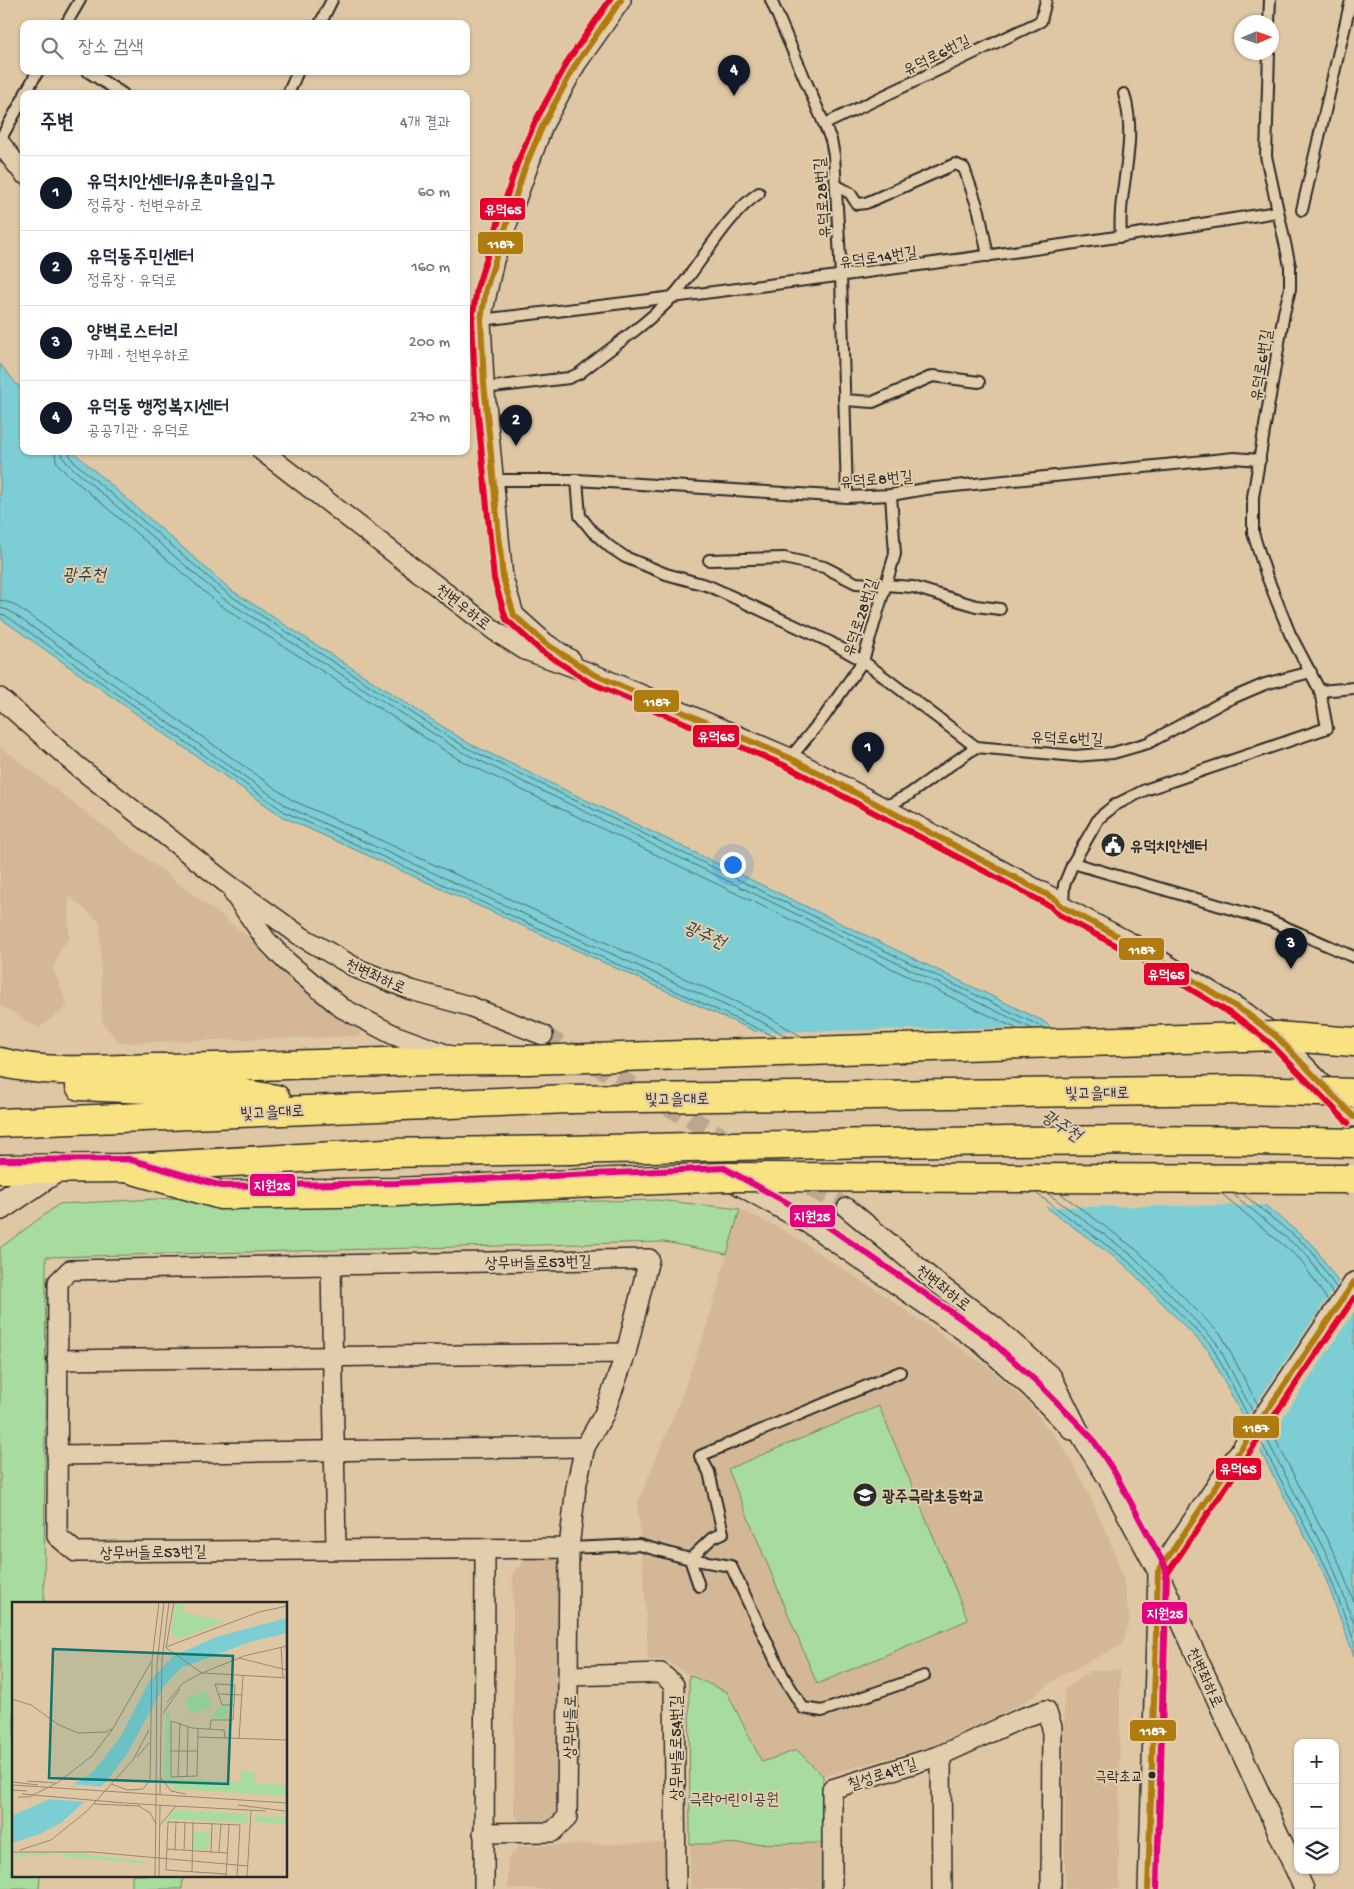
<!DOCTYPE html>
<html lang="ko">
<meta charset="utf-8">
<style>
:root{--surface:#fff;--page:#f6f6f7;--text:#1f2937;--muted:#747a83;--line:#e0e1e3;--accent:#111827}
body{margin:0;font-family:"Gochi Hand","Poor Story",sans-serif;background:var(--page);color:var(--text)}
.controls{position:absolute;right:15px;bottom:15px;display:grid;overflow:hidden;border-radius:10px;box-shadow:0 1px 4px #0004}
.controls button{width:45px;height:45px;display:grid;place-items:center;padding:0;border:0;border-bottom:1px solid var(--line);background:var(--surface);color:var(--text);font:25px sans-serif}
.compass{position:absolute;left:1234px;top:15px;width:45px;height:45px;border-radius:50%;background:var(--surface);box-shadow:0 1px 4px #0004;rotate:88deg}
.you{position:absolute;left:732px;top:864px;width:18px;height:18px;margin:-12px;border:4px solid #fff;border-radius:50%;background:#1a73e8;box-shadow:0 0 0 8px #1a73e833}
.badge{display:grid;place-items:center;width:32px;height:32px;border-radius:50%;background:var(--accent);color:#fff;font-size:16px;font-weight:700}
.pin{position:absolute;translate:-50% -41px;filter:drop-shadow(0 1px 2px #0008)}
.pin::after{content:'';position:absolute;top:26px;width:18px;height:15px;background:inherit;clip-path:polygon(0 0,100% 0,50% 100%)}
.list{margin:0;padding:0;list-style:none}
h2{display:flex;justify-content:space-between;align-items:center;height:65px;margin:0;padding:0 20px;font-size:21px}
h2 small{font-size:16px;font-weight:400;color:var(--muted)}
.list li{display:grid;grid-template-columns:32px 1fr auto;gap:15px;align-items:center;box-sizing:border-box;height:75px;padding:0 20px;border-top:1px solid var(--line)}
.list b{display:block;font-size:19px;white-space:nowrap}
.list p{margin:0;font-size:16px;white-space:nowrap;color:var(--muted)}
.list em{font-size:16px;font-style:normal;color:var(--muted)}
.icon{flex:none;width:28px;height:28px;fill:none;stroke:currentColor;stroke-width:2;stroke-linecap:round;stroke-linejoin:round}
.map{position:relative;flex:none;width:1354px;height:1889px;overflow:hidden}
.search{position:absolute;background:var(--surface);box-shadow:0 1px 4px #0004;left:20px;top:20px;width:450px;height:55px;display:flex;align-items:center;gap:12px;box-sizing:border-box;padding:0 18px;border-radius:10px;color:var(--muted);font-size:19px}
.panel{position:absolute;background:var(--surface);box-shadow:0 1px 4px #0004;left:20px;top:90px;width:450px;height:365px;border-radius:10px}
.map>svg:first-child{display:block}
.built{fill:#d4b896}
.green{fill:#a8dc9e;stroke:#6a8464}
.water{fill:#7dced4;stroke:#5c8d90}
.pier{fill:#dfc7a4}
.lines{fill:none;stroke-linecap:round;stroke-linejoin:round}
.shore{stroke:#4c6c6f;stroke-width:1}
.street-tunnel{stroke:#bba88c;stroke-width:19;stroke-dasharray:19 9;stroke-linecap:butt}
.lane-casing{stroke:#2b2b2b;stroke-width:14}
.street-casing{stroke:#2b2b2b;stroke-width:22}
.secondary-casing{stroke:#2b2b2b;stroke-width:31}
.highway-casing{stroke:#2b2b2b;stroke-width:31}
.lane{stroke:#e2cdac;stroke-width:10}
.street{stroke:#e2cdac;stroke-width:19}
.secondary{stroke:#e2cdac;stroke-width:28}
.highway{stroke:#f8e281;stroke-width:28}
.highway-bridge-casing{stroke:#2b2b2b;stroke-width:31;stroke-linecap:butt}
.highway-bridge{stroke:#f8e281;stroke-width:28}
.bus-1-casing{stroke:#e2cdac;stroke-width:10}
.bus-2-casing{stroke:#e2cdac;stroke-width:10}
.bus-3-casing{stroke:#e2cdac;stroke-width:10}
.bus-1{stroke:#b07b0f;stroke-width:6}
.bus-2{stroke:#e4002b;stroke-width:6}
.bus-3{stroke:#e5007d;stroke-width:6}
.bus-dot{fill:#2b2b2b;stroke:#e2cdac;stroke-width:2}
.labels{text-anchor:middle;stroke-width:4;stroke-linejoin:round;paint-order:stroke}
.bus-label{font-size:15px;fill:#2b2b2b;stroke:#e2cdac;text-anchor:end}
.street-label{font-size:16px;fill:#2b2b2b;stroke:#e2cdac}
.poi-label{font-size:16px;font-weight:bold;fill:#2b2b2b;stroke:#e2cdac;text-anchor:start}
.park-label{font-size:16px;fill:#383d36;stroke:#e2cdac}
.water-label{font-size:18px;font-style:italic;fill:#374344;stroke:#e2cdac}
.inset-road{fill:none;stroke:#978974;stroke-width:1}
.view{fill:#0f766e;fill-opacity:0.15;stroke:#0f766e;stroke-width:2.5}
.inset-edge{fill:none;stroke:#2b2b2b;stroke-width:2.5}
.line-badge{stroke:#e2cdac;stroke-width:2}
.badge-label{font-size:14px;text-anchor:middle;font-weight:bold;fill:#fff}
</style>
<div class="map">
<svg width="1354" height="1889" viewBox="0 0 1354 1889">
<rect width="100%" height="100%" fill="#dfc7a4"/>
<filter id="ink" filterUnits="userSpaceOnUse"><feTurbulence type="fractalNoise" baseFrequency=".02" numOctaves="2"/><feDisplacementMap in="SourceGraphic" scale="10" xChannelSelector="R" yChannelSelector="G"/><feConvolveMatrix kernelMatrix="1 2 1 2 8 2 1 2 1" color-interpolation-filters="sRGB"/></filter>
<g filter="url(#ink)">
<!-- built -->
<g class="built">
<polygon points="0,747 248,936 293,981 337,1016 363,1029 359,1036 120,1043 102,1022 100,922 69,896 69,939 61,948 53,969 68,1006 39,1028 0,1005"/>
<polygon points="740,1209 785,1231 881,1293 991,1369 1027,1402 1062,1445 1085,1486 1107,1533 1123,1577 1130,1620 1122,1645 1062,1675 1026,1701 979,1726 939,1744 823,1776 797,1751 762,1762 727,1692 689,1675 665,1660 648,1660 645,1593 637,1504 678,1405 706,1329"/>
<polygon points="553,1558 563,1566 558,1814 547,1824 523,1824 514,1815 513,1573 526,1559"/>
<polygon points="1120,1669 1119,1889 1065,1889 1064,1690 1090,1671"/>
<polygon points="665,1843 665,1889 508,1889 508,1859 519,1846"/>
<polygon points="823,1843 823,1889 690,1889 690,1844"/>
</g>
<!-- green -->
<g class="green">
<polygon points="176,1198 227,1208 657,1200 740,1209 727,1254 664,1242 46,1257 44,1603 14,1603 14,1875 40,1875 39,1889 0,1889 0,1248 59,1204"/>
<polygon points="879,1406 968,1620 817,1684 728,1469"/>
<polygon points="689,1675 727,1692 762,1762 797,1750 823,1776 823,1843 690,1844"/>
<polygon points="132,1875 183,1875 182,1889 132,1889"/>
</g>
<!-- water -->
<polygon class="water" points="0,364 24,393 24,451 72,451 231,590 468,743 1043,1021 1314,1246 1354,1306 1354,1656 1323,1571 1208,1350 1125,1265 1004,1176 759,1033 283,817 0,618"/>
<!-- pier -->
<g class="pier">
<polygon points="1055,1027 1269,1205 1043,1207 1003,1178 750,1032"/>
<polygon points="1340,1280 1354,1301 1354,1312 1259,1453 1243,1423"/>
</g>
<g class="lines">
<!-- shore -->
<g class="shore">
<polyline points="55,451 56,461 64,471 220,605 458,759 1017,1029"/>
<polyline points="62,451 63,458 69,465 224,599 462,752 1033,1029"/>
<polyline points="68,451 73,461 228,594 465,747 1044,1028"/>
<polyline points="0,600 13,604 292,800 767,1016 801,1036"/>
<polyline points="0,608 8,610 288,807 764,1023 787,1037"/>
<polyline points="0,614 5,615 285,812 776,1037"/>
<polyline points="1036,1193 1128,1261 1212,1346 1249,1418"/>
<polyline points="1047,1193 1133,1256 1216,1342 1253,1412"/>
<polyline points="1060,1193 1138,1251 1222,1336 1258,1405"/>
<polyline points="1222,1194 1300,1259 1328,1301"/>
<polyline points="1233,1194 1306,1254 1333,1294"/>
<polyline points="1243,1194 1310,1249 1337,1289"/>
<polyline points="1269,1427 1339,1563 1354,1602"/>
<polyline points="1264,1434 1333,1567 1354,1623"/>
<polyline points="1260,1440 1327,1569 1354,1641"/>
</g>
<!-- street-tunnel -->
<polyline class="street-tunnel" points="543,1035 847,1208"/>
<defs>
<g id="lane">
<polyline points="771,0 831,140 834,155 841,276 847,497"/>
<polyline points="1269,22 1270,0"/>
<polyline points="66,24 80,0"/>
<polyline points="320,24 332,0"/>
<polyline points="1269,52 1266,156 1290,266 1290,289 1284,313 1253,497 1253,533 1266,574 1290,634 1320,691 1354,688"/>
<polyline points="87,71 123,94"/>
<polyline points="25,94 38,71"/>
<polyline points="288,94 298,71"/>
<polyline points="825,124 1041,21 1046,0"/>
<polyline points="0,140 24,97"/>
<polyline points="837,186 850,193 857,204 866,203 955,164 964,168 979,211 988,256"/>
<polyline points="1302,210 1351,0"/>
<path d="M1121,237C1117,187 1139,145 1124,94"/>
<path d="M466,311L481,320C747,289 1013,255 1277,212"/>
<path d="M484,388L569,378L580,373C609,349 650,322 674,295C701,265 725,216 759,193"/>
<polyline points="844,400 873,402 933,376 979,382"/>
<polyline points="493,480 577,480 847,497 891,495 925,489 1234,458 1260,460"/>
<polyline points="577,480 580,516 592,531 610,547 625,557 666,574 709,586 830,642 863,661 976,747 1075,756 1113,753 1148,743 1223,702 1265,684 1311,672"/>
<polyline points="709,560 784,558 824,567 856,583 913,587 976,606 1000,609"/>
<polyline points="790,758 824,717 863,661 895,554 891,495"/>
<polyline points="885,807 908,795 976,747"/>
<polyline points="1073,863 1269,920 1354,957"/>
<polyline points="1063,906 1064,885 1073,863 1099,818 1115,805 1145,790 1327,728 1320,691"/>
<polyline points="569,1548 639,1545 690,1559 712,1538 723,1533 709,1472 700,1456 900,1372"/>
<polyline points="699,1586 690,1559 731,1566 783,1676 803,1708 822,1711 924,1676"/>
</g>
<g id="street">
<polyline points="0,143 24,174"/>
<polyline points="262,451 495,631 525,650 593,674 790,758 1055,899 1063,907 1140,948 1246,1013 1276,1036 1354,1117"/>
<polyline points="571,660 545,643 514,615 503,578 484,383 481,320 494,260 543,125 576,64 621,0"/>
<polyline points="0,698 77,766 225,882 302,937 358,969 411,990 469,1006 543,1035"/>
<polyline points="234,894 266,940 286,961 342,1008 394,1035 451,1056"/>
<polyline points="728,1179 812,1226 981,1343 1031,1388 1072,1430"/>
<polyline points="847,1208 936,1282 994,1326 1052,1377 1085,1443 1107,1477 1158,1572 1304,1889"/>
<polyline points="331,1265 336,1549"/>
<polyline points="57,1360 626,1353"/>
<polyline points="57,1455 585,1447"/>
<polyline points="1158,1572 1354,1282"/>
<polyline points="570,1676 661,1673 674,1685 676,1889"/>
<polyline points="941,1755 942,1889"/>
<polyline points="483,1833 552,1832 567,1818 569,1548 576,1487 585,1447 604,1414 626,1353 649,1259 70,1270 58,1282 57,1536 76,1552 569,1548"/>
<polyline points="484,1889 485,1549"/>
<polyline points="832,1889 832,1789 941,1755 1022,1718 1046,1710 1052,1727 1051,1889"/>
<polyline points="1148,1889 1158,1575"/>
</g>
<polyline id="secondary" points="0,1206 56,1168"/>
<g id="highway">
<polyline points="1276,1036 1354,1042"/>
<path d="M0,1062C49,1075 104,1069 155,1068C279,1067 403,1059 527,1060"/>
<polyline points="80,1086 238,1093 276,1099"/>
<polyline points="0,1123 569,1099"/>
<polyline points="127,1168 221,1195 396,1192 724,1177"/>
<polyline points="0,1169 127,1168 385,1153 568,1150"/>
</g>
</defs>
<!-- lane casing -->
<use href="#lane" class="lane-casing"/>
<!-- street casing -->
<use href="#street" class="street-casing"/>
<!-- secondary casing -->
<use href="#secondary" class="secondary-casing"/>
<!-- highway casing -->
<use href="#highway" class="highway-casing"/>
<!-- lane -->
<use href="#lane" class="lane"/>
<!-- street -->
<use href="#street" class="street"/>
<!-- secondary -->
<use href="#secondary" class="secondary"/>
<!-- highway -->
<use href="#highway" class="highway"/>
<defs>
<g id="highway-bridge">
<polyline points="527,1060 1276,1036"/>
<polyline points="569,1099 1242,1090 1354,1093"/>
<path d="M568,1150C830,1144 1092,1136 1354,1143"/>
<polyline points="724,1177 1349,1179"/>
</g>
</defs>
<!-- highway-bridge casing -->
<use href="#highway-bridge" class="highway-bridge-casing"/>
<!-- highway-bridge -->
<use href="#highway-bridge" class="highway-bridge"/>
<defs>
<g id="bus-1">
<polyline points="621,0 576,64 543,125 525,167 486,289 481,320 484,383 503,578 514,615 545,643 593,674 790,758 1055,899 1063,907 1140,948 1246,1013 1276,1036 1354,1117"/>
<polyline points="1158,1572 1354,1282"/>
<polyline points="1148,1889 1158,1572"/>
</g>
<g id="bus-2">
<polyline points="610,0 569,59 535,122 517,164 477,288 472,320 475,384 494,579 506,619 540,650 589,682 786,766 1050,906 1059,915 1136,956 1241,1020 1270,1043 1348,1123"/>
<polyline points="1165,1577 1354,1298"/>
<polyline points="1157,1889 1167,1572"/>
</g>
<polyline id="bus-3" points="0,1160 128,1159 222,1186 396,1183 724,1168 817,1219 986,1336 1037,1382 1092,1438 1115,1473 1166,1568 1157,1889"/>
</defs>
<!-- bus-1 casing -->
<use href="#bus-1" class="bus-1-casing"/>
<!-- bus-2 casing -->
<use href="#bus-2" class="bus-2-casing"/>
<!-- bus-3 casing -->
<use href="#bus-3" class="bus-3-casing"/>
<!-- bus-1 -->
<use href="#bus-1" class="bus-1"/>
<!-- bus-2 -->
<use href="#bus-2" class="bus-2"/>
<!-- bus-3 -->
<use href="#bus-3" class="bus-3"/>
</g>
</g>
<!-- icons -->
<defs>
<symbol id="civic-disc" viewBox="-11 -11 22 22"><circle r="9.5" fill="#2b2b2b" stroke="#e2cdac"/><path d="M-.6-6.5H3V-4.5H.6V-3L4-1V1h2V6H-6V1h2V-1L-.6-3ZM-1.2 2.5V6h2.4V2.5Z" fill="#fff"/></symbol>
<symbol id="school-disc" viewBox="-11 -11 22 22"><circle r="9.5" fill="#2b2b2b" stroke="#e2cdac"/><path d="M0-5L7-2L0 1L-7-2ZM-4 1L0 2.5L4 1V4Q0 6-4 4Z" fill="#fff"/></symbol>
</defs>
<g fill-rule="evenodd">
<use href="#civic-disc" x="1099" y="831" width="28" height="28"/>
<use href="#school-disc" x="851" y="1481" width="28" height="28"/>
</g>
<!-- markers -->
<circle class="bus-dot" cx="1152" cy="1775" r="4.5"/>
<g class="labels">
<!-- bus labels -->
<g class="bus-label">
<text x="1143" y="1781">극락초교</text>
</g>
<!-- street labels -->
<g class="street-label">
<text transform="translate(936 54) rotate(-26)" y="6">유덕로6번길</text>
<text transform="translate(821 198) rotate(-94)" y="6">유덕로28번길</text>
<text transform="translate(878 256) rotate(-8)" y="6">유덕로14번길</text>
<text transform="translate(1260 365) rotate(-81)" y="6">유덕로6번길</text>
<text transform="translate(876 478) rotate(-5)" y="6">유덕로8번길</text>
<text transform="translate(464 606) rotate(38)" y="6">천변우하로</text>
<text transform="translate(859 617) rotate(-72)" y="6">유덕로28번길</text>
<text transform="translate(1067 737) rotate(2)" y="6">유덕로6번길</text>
<text transform="translate(376 975) rotate(24)" y="6">천변좌하로</text>
<text transform="translate(1097 1092) rotate(-1)" y="6">빛고을대로</text>
<text transform="translate(677 1098) rotate(-1)" y="6">빛고을대로</text>
<text transform="translate(272 1111) rotate(-3)" y="6">빛고을대로</text>
<text transform="translate(538 1261) rotate(-1)" y="6">상무버들로53번길</text>
<text transform="translate(944 1287) rotate(38)" y="6">천변좌하로</text>
<text transform="translate(153 1551) rotate(-1)" y="6">상무버들로53번길</text>
<text transform="translate(1206 1677) rotate(65)" y="6">천변좌하로</text>
<text transform="translate(569 1727) rotate(-89)" y="6">상무버들로</text>
<text transform="translate(675 1748) rotate(-90)" y="6">상무버들로54번길</text>
<text transform="translate(882 1773) rotate(-18)" y="6">칠성로4번길</text>
</g>
<!-- poi labels -->
<g class="poi-label">
<text x="1130" y="851">유덕치안센터</text>
<text x="882" y="1501">광주극락초등학교</text>
</g>
<!-- park labels -->
<g class="park-label">
<text x="734" y="1804">극락어린이공원</text>
</g>
<!-- water labels -->
<g class="water-label">
<text x="84" y="580">광주천</text>
<text transform="translate(705 934) rotate(24)" y="6">광주천</text>
<text transform="translate(1062 1125) rotate(32)" y="6">광주천</text>
</g>
</g>
<!-- overview -->
<g transform="translate(12 1602)">
<rect width="275" height="275" fill="#dfc7a4"/>
<path d="M164,0H171L170,10L214,19L167,37L159,31ZM194,89L200,104L179,112L173,97ZM208,104H215L214,117L198,116ZM154,110L158,111L157,176L228,180L229,169L244,170V181L275,183V194L163,187L152,174ZM163,208L235,212V221L159,217L150,225ZM243,214L275,215V222L242,220ZM182,229L198,230L196,248L182,247ZM3,251L73,252L136,260L139,275L136,262L54,255V252L4,255Z" fill="#a8dc9e"/>
<path d="M275,16V31L238,40L169,66L152,84L115,152L93,181L50,220L28,232L0,241V214L38,197L81,170L109,134L137,80L160,55L204,35Z" fill="#7dced4"/>
<path d="M59,182L93,185L78,200L33,197Z" fill="#dfc7a4"/>
<path class="inset-road" d="M154,45L247,10L275,4M269,45L271,76M154,46L190,71M154,46L162,0M227,56L275,68M191,71L275,76M207,92L230,93M0,97L19,103L47,123L66,131L94,130L100,127M155,100L171,81L190,71L232,54L275,44M151,111L168,87M186,127L185,174L159,175V119L180,126L212,128L213,136M198,127L199,118H221L223,83L203,82L210,103H222M186,135L275,138M227,137L231,74M158,149H185M125,155L137,141M166,175L168,121M175,175L176,125M149,176L159,189L174,192M15,179L44,181M1,180L26,183M99,182L116,188M0,183L275,201M0,188L15,189M116,188L131,187L138,178L140,58L147,0M10,192L112,201M144,192V203L254,209M144,192L145,62L152,0M148,192L150,58L157,0M6,195H17L45,181L80,154L100,128L139,60M113,201L144,203L143,275M82,202L128,204M226,203L273,209M127,204L138,211L144,222M148,223L164,204M155,247L215,251M8,248L39,238L75,209L121,158L137,128M163,248L164,219M172,248L173,220M0,250H80L236,264M199,250L200,221M207,250L209,222M180,270L181,220M214,272L154,268L156,220L228,223L225,275M147,275L148,203M214,275L217,223M235,275L239,209"/>
<path class="view" d="M41,47L221,54L216,182L37,176Z"/>
<rect width="275" height="275" class="inset-edge"/>
</g>
<g class="line-badge">
<rect x="479" y="197" width="47" height="24" rx="5" fill="#e4002b"/>
<rect x="477" y="231" width="47" height="24" rx="5" fill="#b07b0f"/>
<rect x="633" y="689" width="47" height="24" rx="5" fill="#b07b0f"/>
<rect x="692" y="724" width="48" height="24" rx="5" fill="#e4002b"/>
<rect x="1118" y="937" width="47" height="24" rx="5" fill="#b07b0f"/>
<rect x="1143" y="962" width="47" height="24" rx="5" fill="#e4002b"/>
<rect x="249" y="1173" width="47" height="24" rx="5" fill="#e5007d"/>
<rect x="789" y="1204" width="47" height="24" rx="5" fill="#e5007d"/>
<rect x="1232" y="1415" width="48" height="24" rx="5" fill="#b07b0f"/>
<rect x="1215" y="1457" width="47" height="24" rx="5" fill="#e4002b"/>
<rect x="1141" y="1601" width="47" height="24" rx="5" fill="#e5007d"/>
<rect x="1129" y="1719" width="48" height="23" rx="5" fill="#b07b0f"/>
</g>
<g class="badge-label">
<text x="503" y="214">유덕65</text>
<text x="501" y="248">1187</text>
<text x="657" y="706">1187</text>
<text x="716" y="741">유덕65</text>
<text x="1142" y="954">1187</text>
<text x="1166" y="979">유덕65</text>
<text x="272" y="1190">지원25</text>
<text x="812" y="1221">지원25</text>
<text x="1256" y="1432">1187</text>
<text x="1238" y="1473">유덕65</text>
<text x="1165" y="1618">지원25</text>
<text x="1153" y="1735">1187</text>
</g>
</svg>
<div class="controls">
<button>+</button>
<button>−</button>
<button><svg class="icon" aria-label="layers" viewBox="0 0 24 24"><path d="M12 4l9 5-9 5-9-5zM3 14l9 5 9-5"/></svg></button>
</div>
<svg class="compass" viewBox="-18 -18 36 36"><path d="M0-13l5 13h-10z" fill="#e53935"/><path d="M0 13l5-13h-10z" fill="#747a83"/></svg>
<div class="you"></div>
<div class="pin badge" style="left:868px;top:773px">1</div>
<div class="pin badge" style="left:516px;top:446px">2</div>
<div class="pin badge" style="left:1291px;top:969px">3</div>
<div class="pin badge" style="left:734px;top:96px">4</div>
<div class="search"><svg class="icon" aria-label="search" viewBox="0 0 24 24"><circle cx="10" cy="10" r="6"/><path d="M15 15l6 6"/></svg>장소 검색</div>
<section class="panel">
<h2>주변<small>4개 결과</small></h2>
<ul class="list">
<li><span class="badge">1</span><div><b>유덕치안센터/유촌마을입구</b><p>정류장 · 천변우하로</p></div><em>60 m</em></li>
<li><span class="badge">2</span><div><b>유덕동주민센터</b><p>정류장 · 유덕로</p></div><em>160 m</em></li>
<li><span class="badge">3</span><div><b>양벽로스터리</b><p>카페 · 천변우하로</p></div><em>200 m</em></li>
<li><span class="badge">4</span><div><b>유덕동 행정복지센터</b><p>공공기관 · 유덕로</p></div><em>270 m</em></li>
</ul>
</section>
</div>
